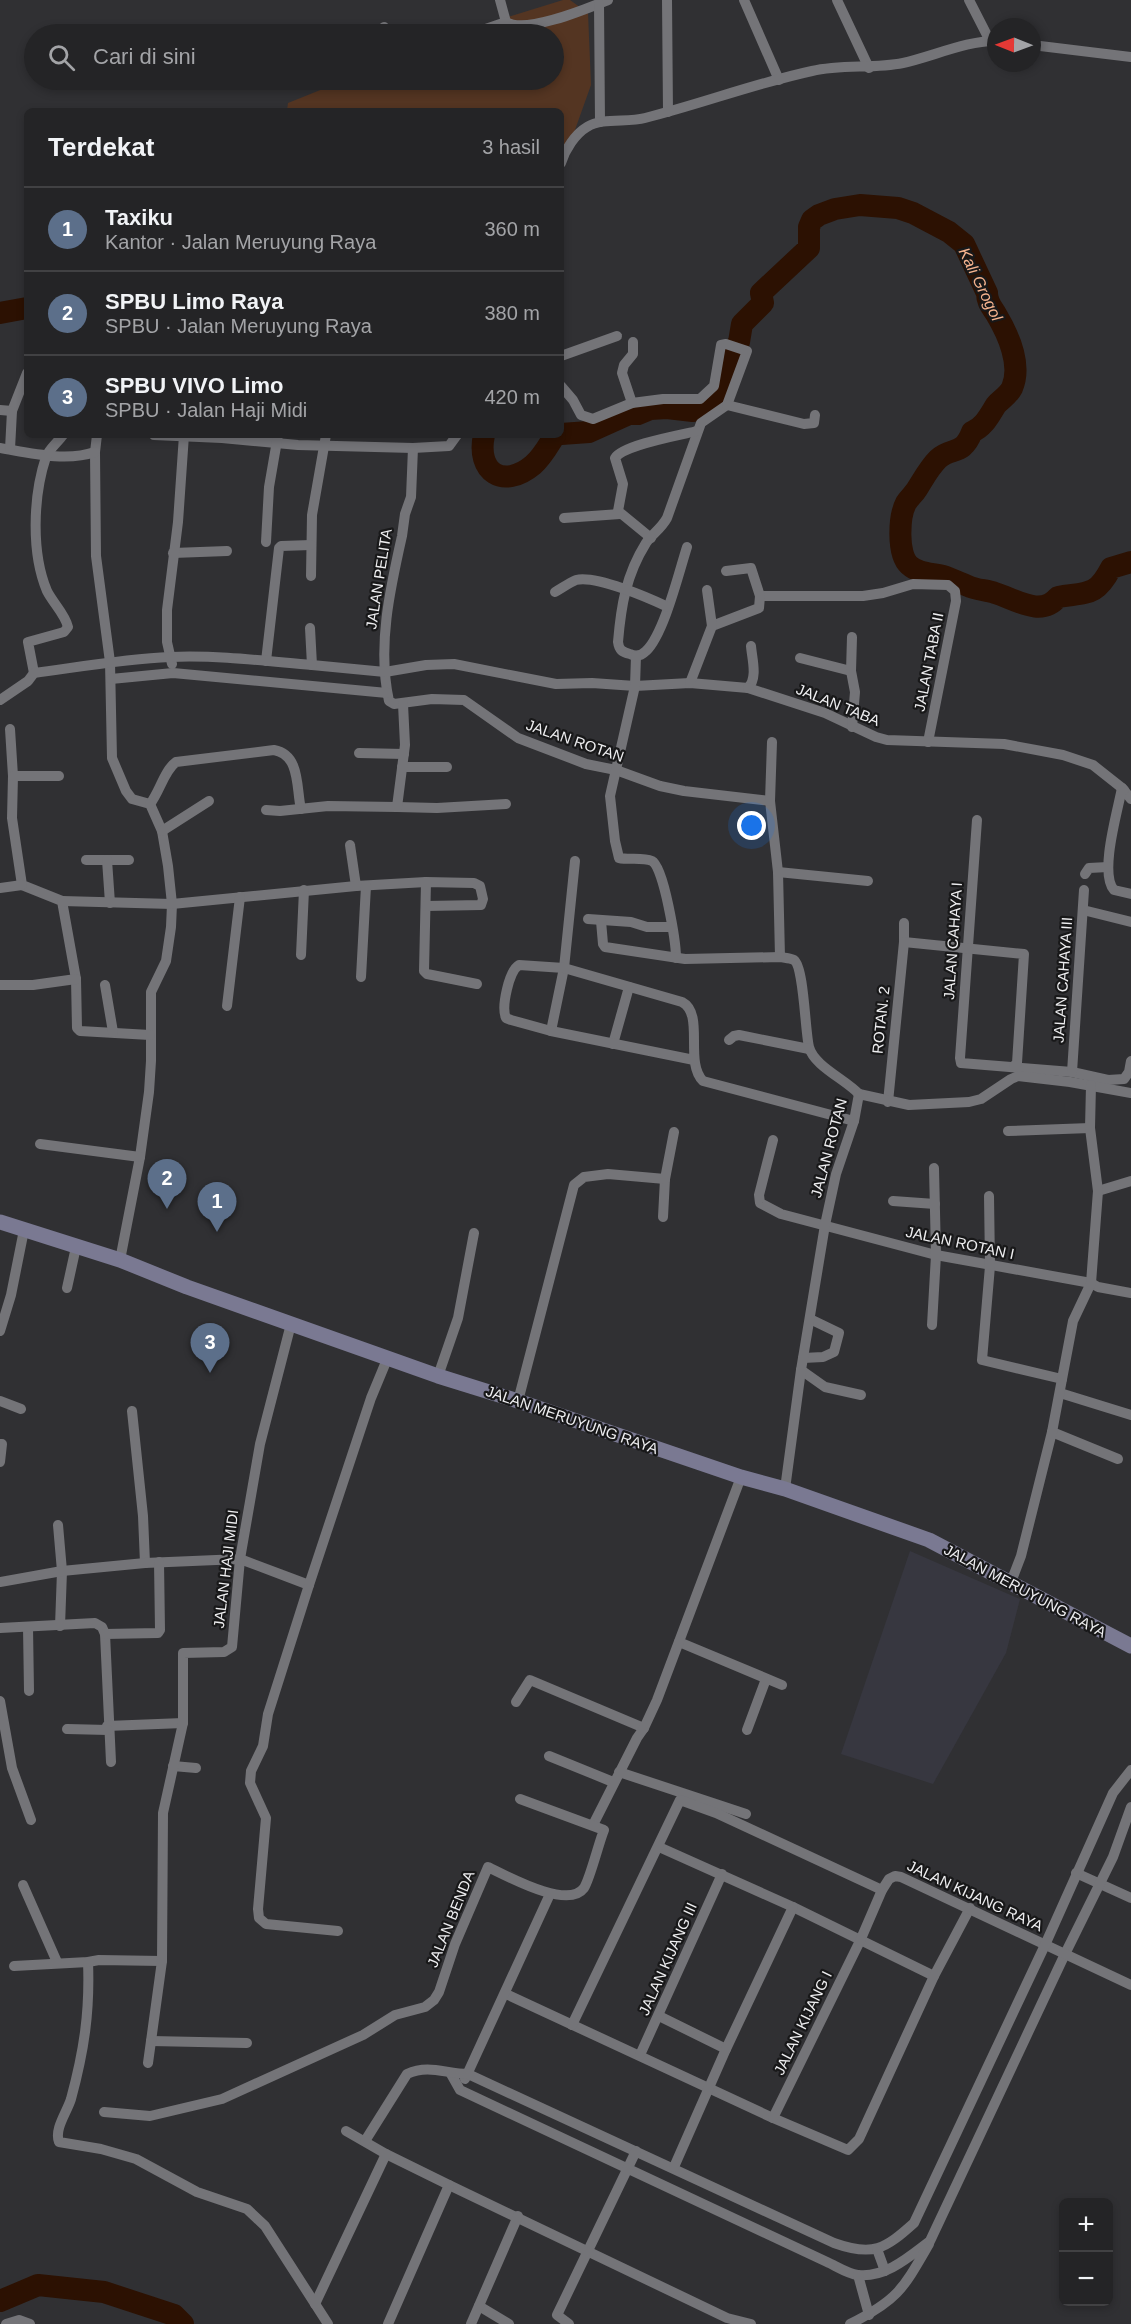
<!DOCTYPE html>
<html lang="id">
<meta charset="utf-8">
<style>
:root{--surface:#242426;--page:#2c2c2e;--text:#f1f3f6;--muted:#a3a4a7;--line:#414143;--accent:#efa377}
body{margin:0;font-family:Helvetica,sans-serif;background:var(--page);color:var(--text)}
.controls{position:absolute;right:18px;bottom:18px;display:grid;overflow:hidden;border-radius:9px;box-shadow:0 3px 9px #0003}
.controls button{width:54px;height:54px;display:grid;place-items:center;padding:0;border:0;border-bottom:2px solid var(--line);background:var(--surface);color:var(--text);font:30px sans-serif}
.compass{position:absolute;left:987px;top:18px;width:54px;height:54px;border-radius:50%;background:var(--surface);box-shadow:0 3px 9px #0003;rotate:271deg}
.you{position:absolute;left:752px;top:826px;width:21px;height:21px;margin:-15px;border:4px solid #fff;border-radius:50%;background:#1a73e8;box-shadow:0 0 0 9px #1a73e833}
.badge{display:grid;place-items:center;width:39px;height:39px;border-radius:50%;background:var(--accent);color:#fff;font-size:20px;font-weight:700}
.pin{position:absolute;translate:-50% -50px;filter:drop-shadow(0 2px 3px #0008)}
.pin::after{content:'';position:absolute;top:32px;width:21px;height:18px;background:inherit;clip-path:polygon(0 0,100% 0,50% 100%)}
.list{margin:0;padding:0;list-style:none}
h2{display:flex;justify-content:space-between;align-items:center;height:78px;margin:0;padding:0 24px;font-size:26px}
h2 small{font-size:20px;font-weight:400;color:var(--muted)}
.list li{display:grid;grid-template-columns:39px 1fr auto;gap:18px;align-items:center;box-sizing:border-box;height:84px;padding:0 24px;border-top:2px solid var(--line)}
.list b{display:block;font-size:22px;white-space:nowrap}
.list p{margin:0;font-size:20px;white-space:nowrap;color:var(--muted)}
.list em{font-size:20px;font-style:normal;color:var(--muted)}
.icon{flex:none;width:33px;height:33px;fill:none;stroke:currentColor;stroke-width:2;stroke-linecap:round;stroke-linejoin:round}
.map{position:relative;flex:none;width:1131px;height:2324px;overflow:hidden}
.search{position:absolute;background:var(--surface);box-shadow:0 3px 9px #0003;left:24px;top:24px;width:540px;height:66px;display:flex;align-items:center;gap:15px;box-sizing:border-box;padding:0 21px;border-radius:33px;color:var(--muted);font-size:22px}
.panel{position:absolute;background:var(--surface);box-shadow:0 3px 9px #0003;left:24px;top:108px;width:540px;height:330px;border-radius:9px}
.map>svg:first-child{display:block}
.built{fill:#373740}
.green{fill:#543522}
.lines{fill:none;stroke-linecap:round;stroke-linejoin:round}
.river{stroke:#2c1102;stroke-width:22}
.minor{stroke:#747478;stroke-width:10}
.secondary{stroke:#7a7992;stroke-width:15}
.labels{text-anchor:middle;stroke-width:4.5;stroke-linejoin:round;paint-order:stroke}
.street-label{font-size:15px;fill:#eeeef0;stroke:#181819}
.water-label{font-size:16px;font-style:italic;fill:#f5b38e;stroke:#181819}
</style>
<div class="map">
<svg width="1131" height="2324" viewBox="0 0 1131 2324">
<rect width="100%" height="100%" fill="#303033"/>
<!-- built -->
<polygon class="built" points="910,1551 1020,1599 1006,1653 933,1784 841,1754"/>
<!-- green -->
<polygon class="green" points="563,0 570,0 588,13 591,85 561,169 561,111 287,111 288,103 345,80 554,80 554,34 453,34"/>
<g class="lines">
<!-- river -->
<g class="river">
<polyline points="0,313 27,308"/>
<path d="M561,434L589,432L629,414H638L650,409L667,408L693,411L708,404L720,392L725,383L728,359L739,342L742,324L763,303L761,293L809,248V227L812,220L819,215L835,209L860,205L898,208L913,213L949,232L964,244L987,293C987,302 991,306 996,314C1008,334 1022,365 1012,388C1008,396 1001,399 996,405C989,416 984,427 972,432C962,457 952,446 938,459C929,468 924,478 917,489C914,494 909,498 906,503C899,516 897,554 909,565C919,574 931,573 943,576C952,579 960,583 968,586C976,590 987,590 995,593C1015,599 1041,618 1058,597C1087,592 1096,597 1111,568L1131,562"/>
<path d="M484,435C476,472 503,490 533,465C543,456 548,446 555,435"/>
<polyline points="0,2301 38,2285 104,2292 174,2315 183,2324"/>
</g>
<!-- minor -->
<g class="minor">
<path d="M500,0L506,22C527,34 586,9 608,0"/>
<polyline points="667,0 668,112"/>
<polyline points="744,0 779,80"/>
<polyline points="837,0 869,68"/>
<polyline points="969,0 990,41"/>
<polyline points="599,4 600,122"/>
<polyline points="384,27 387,34"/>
<polyline points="471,34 506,22"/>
<polyline points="1032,45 1131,57"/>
<path d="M561,163C565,150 575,134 587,127C603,117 627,123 645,118C701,104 756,83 812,71C842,64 873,69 903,63C931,57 969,40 996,41"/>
<polyline points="561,356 617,336"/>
<path d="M561,386L573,400L581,415L593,419L632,403L663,399H700L714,386L721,345L726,344L747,351L727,405L701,423L667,518C661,529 652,534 646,543C626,575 621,606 618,642C619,650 622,652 630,654C636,657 641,656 646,651C664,634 679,572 687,547"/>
<polyline points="632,403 622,373 624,365 633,354 633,342"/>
<polyline points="727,405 804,424 814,423 815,415"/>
<polyline points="0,410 12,411 27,373"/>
<polyline points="97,435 95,452 96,556 110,662 112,758 126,791 132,799 150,804 162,831 168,866 172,904 171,927 166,961 151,992 151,1061 149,1092 140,1157 120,1260"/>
<polyline points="154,435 222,438 298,445 413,448 449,446 457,435"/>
<path d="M0,448C30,453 66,462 95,452"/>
<path d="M413,448L411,497L405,514L402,536C390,589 377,647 389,701L394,704L432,699L464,700L518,738L586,764L616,770L660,786L684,791L770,801L778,872L780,957"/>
<polyline points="10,449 12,411"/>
<polyline points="564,518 620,514"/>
<path d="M651,538L618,511L623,484L615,458C623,445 680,435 697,431"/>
<polyline points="266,542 269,487 278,435"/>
<polyline points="173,553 227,551"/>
<polyline points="311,576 312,515 326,435"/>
<path d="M555,592C562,588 569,583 576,580C596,575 649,598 668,607"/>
<polyline points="760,596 863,596 883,593 913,584 948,585 955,591 956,601 928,742"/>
<polyline points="712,626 759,608 760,596 751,568 726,571"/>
<path d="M310,628L312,665L385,672L426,665L454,664L556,684L592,683L635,686L690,683L748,688C758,678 752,659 751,646"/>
<path d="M636,656L635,686L610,796L615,841L619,858C629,860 643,857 652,861C664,867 676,943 676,958"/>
<polyline points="800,658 851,671"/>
<polyline points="266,661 279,548 281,546 311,545"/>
<polyline points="172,664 167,642 167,610 178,522 184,435"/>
<path d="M34,673L28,642L64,632L68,627C65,614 53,603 47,591C31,553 33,496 46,457C49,449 58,442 63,435"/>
<polyline points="111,679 173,673 387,693"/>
<polyline points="690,683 712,626 707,590"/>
<polyline points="748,688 825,713 876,737 887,740 1004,744 1063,755 1093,765 1122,788 1131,799"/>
<path d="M0,700L28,681L34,673C79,667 124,659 170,657C218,655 265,661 312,665"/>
<polyline points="852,727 855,692 851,671 852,637"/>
<polyline points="10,729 13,776 12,818 22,885 62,901 76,979 77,1028 80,1031 150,1035"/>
<polyline points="359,753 404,754"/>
<polyline points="402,767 447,767"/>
<polyline points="13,776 59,776"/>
<path d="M1124,790L1122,788C1118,810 1099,873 1114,890L1131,894"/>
<polyline points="770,801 772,742"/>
<path d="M150,804C160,791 164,771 176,762L274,750C301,755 296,789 301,809"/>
<polyline points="397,807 437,808 506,804"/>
<polyline points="266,810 280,811 328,806 397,807 405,745 403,704"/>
<polyline points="977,820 960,1058 961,1063 1072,1072 1108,1080 1124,1079 1129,1072 1131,1061"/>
<polyline points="162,831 209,801"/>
<polyline points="350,845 356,886"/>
<polyline points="86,860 129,860"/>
<polyline points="107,860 110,903"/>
<polyline points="778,872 868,881"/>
<polyline points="1085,874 1089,868 1108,867"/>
<polyline points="426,882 424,971 427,974 477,984"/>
<polyline points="0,888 22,885"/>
<polyline points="62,901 172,904 356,886 426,882 474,883 480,886 483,899 481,905 426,906"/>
<polyline points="1083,910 1131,922"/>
<polyline points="588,919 631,922 647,927 672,927"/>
<path d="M601,921L603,944L605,947L685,959L780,957C785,958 790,958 794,960C804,967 805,1031 809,1047C814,1066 845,1079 859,1094"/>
<polyline points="904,942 904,923"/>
<polyline points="301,955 304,890"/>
<polyline points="361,977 366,886"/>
<polyline points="0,985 33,985 76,979"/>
<polyline points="105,985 113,1032"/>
<polyline points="227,1006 240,897"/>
<polyline points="551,1031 564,968 575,861"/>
<polyline points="729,1040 734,1036 739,1035 809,1049"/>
<polyline points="613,1044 629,987"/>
<path d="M694,1060L551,1031L511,1020L506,1018C501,1007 509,971 519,965L564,968L682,1002C705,1014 684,1062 703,1081L854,1121"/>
<polyline points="1072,1072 1084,890"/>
<polyline points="888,1102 904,942 1024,954 1017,1063 1014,1066"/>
<polyline points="1008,1131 1090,1128"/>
<polyline points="773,1140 759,1195 760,1203 781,1214 936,1255 1091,1283 1098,1287 1131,1293"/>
<polyline points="40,1144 140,1157"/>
<polyline points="1098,1191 1131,1181"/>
<polyline points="989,1196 990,1266 982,1360 1062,1379"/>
<polyline points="893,1201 935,1204"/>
<polyline points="663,1217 665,1179"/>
<polyline points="67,1288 76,1247"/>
<polyline points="932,1325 936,1255 934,1168"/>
<polyline points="0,1331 11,1295 24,1230"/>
<polyline points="803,1358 823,1357 834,1352 839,1333 810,1319"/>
<polyline points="801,1370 825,1387 861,1395"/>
<polyline points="438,1376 458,1318 474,1233"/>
<polyline points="1060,1393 1131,1415"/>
<polyline points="0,1401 21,1409"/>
<polyline points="518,1401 574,1185 584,1177 608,1174 665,1179 674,1132"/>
<polyline points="132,1411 143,1516 145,1563"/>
<polyline points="1052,1432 1118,1459"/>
<polyline points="0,1444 2,1444 0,1462"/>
<polyline points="785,1489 801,1370 825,1225 836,1174 854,1121 859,1094 909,1105 969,1102 981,1099 1011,1079 1018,1076 1070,1082 1131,1093"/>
<polyline points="58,1525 62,1571 60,1626"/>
<polyline points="0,1582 62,1571 145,1563 240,1559 309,1585"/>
<polyline points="1011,1582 1021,1556 1052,1432 1073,1321 1091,1283 1098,1191 1090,1128 1091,1085"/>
<polyline points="28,1627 29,1691"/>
<polyline points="0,1628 95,1623 102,1627 105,1634 111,1762"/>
<polyline points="105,1634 158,1633 160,1630 159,1562"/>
<polyline points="679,1642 782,1685"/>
<polyline points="0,1701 12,1768 31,1820"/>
<polyline points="516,1702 530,1680 644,1728"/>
<polyline points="107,1726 183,1723"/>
<polyline points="67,1729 108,1730"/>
<polyline points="747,1730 766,1679"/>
<polyline points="549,1756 613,1782"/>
<polyline points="173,1766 196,1768"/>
<polyline points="619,1772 746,1814"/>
<polyline points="593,1825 637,1738 644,1728 657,1700 741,1477"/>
<polyline points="659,1847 793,1907 934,1976"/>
<polyline points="1076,1873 1131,1898"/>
<polyline points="23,1885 57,1962"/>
<polyline points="338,1931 266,1924 259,1918 258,1909 266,1818 250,1783 251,1771 263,1746 268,1714 309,1585 371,1398 388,1357"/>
<path d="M88,1962C90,2012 84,2051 71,2099C67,2112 54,2129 59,2142L101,2149L136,2159L197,2192L247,2209L265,2226L328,2324"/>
<polyline points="14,1966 88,1962 99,1960 162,1961"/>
<polyline points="506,1994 773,2118 848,2150 859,2139 934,1976 970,1908"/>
<polyline points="659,2016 726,2049"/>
<polyline points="572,2025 680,1800 716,1813 882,1890"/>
<polyline points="151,2041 247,2043"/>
<polyline points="640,2055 722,1874"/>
<polyline points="148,2063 162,1961 163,1813 183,1723 183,1653 224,1652 232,1647 240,1559 260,1444 291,1324"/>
<path d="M451,2074L460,2090L827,2262C836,2266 848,2274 858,2275C886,2278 910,2256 930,2241L1065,1954L1113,1857L1131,1807"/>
<polyline points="465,2079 550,1894"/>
<path d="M104,2112L150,2116L222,2099L363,2035L395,2015L425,2007L434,2000L439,1992L455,1944L488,1867C507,1876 568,1910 584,1888C590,1879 599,1842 604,1830L520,1799"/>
<polyline points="773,2118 860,1941 882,1890 889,1879 895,1876 901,1877 1131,1985"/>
<polyline points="346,2131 386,2154 449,2185 727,2318 751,2324"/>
<path d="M365,2141L407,2074C429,2064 446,2074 468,2074L834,2243C873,2257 885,2249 914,2223L1045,1945L1113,1793L1131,1770"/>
<polyline points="674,2167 726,2049 793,1907"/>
<polyline points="877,2249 885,2271"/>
<polyline points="858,2275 869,2315"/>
<polyline points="315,2304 386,2154"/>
<polyline points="479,2306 509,2324"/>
<polyline points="6,2324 19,2320 30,2324"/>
<polyline points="388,2324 449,2185"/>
<polyline points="471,2324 518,2216"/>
<polyline points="569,2324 557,2315 636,2151"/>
<path d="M850,2324C898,2300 903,2289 929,2244"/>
</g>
<!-- secondary -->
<polyline class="secondary" points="0,1222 120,1260 187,1287 438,1376 518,1401 741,1477 785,1489 929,1540 1131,1646"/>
</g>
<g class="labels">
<!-- street labels -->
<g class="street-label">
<text transform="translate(379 579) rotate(-81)" y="5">JALAN PELITA</text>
<text transform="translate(929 662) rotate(-79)" y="5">JALAN TABA II</text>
<text transform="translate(838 705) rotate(22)" y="5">JALAN TABA</text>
<text transform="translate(575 741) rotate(19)" y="5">JALAN ROTAN</text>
<text transform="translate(953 941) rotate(-86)" y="5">JALAN CAHAYA I</text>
<text transform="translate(1063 980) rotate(-86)" y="5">JALAN CAHAYA III</text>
<text transform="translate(881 1020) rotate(-84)" y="5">ROTAN. 2</text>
<text transform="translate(829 1148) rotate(-75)" y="5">JALAN ROTAN</text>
<text transform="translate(960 1243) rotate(12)" y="5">JALAN ROTAN I</text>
<text transform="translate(572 1420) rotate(19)" y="5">JALAN MERUYUNG RAYA</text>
<text transform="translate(226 1569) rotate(-83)" y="5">JALAN HAJI MIDI</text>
<text transform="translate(1025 1591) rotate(28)" y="5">JALAN MERUYUNG RAYA</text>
<text transform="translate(975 1896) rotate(25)" y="5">JALAN KIJANG RAYA</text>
<text transform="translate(451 1919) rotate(-68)" y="5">JALAN BENDA</text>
<text transform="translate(668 1959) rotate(-66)" y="5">JALAN KIJANG III</text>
<text transform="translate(803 2023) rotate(-64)" y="5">JALAN KIJANG I</text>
</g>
<!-- water labels -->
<g class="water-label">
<text transform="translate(981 284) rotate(64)" y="6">Kali Grogol</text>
</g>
</g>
</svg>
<div class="controls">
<button>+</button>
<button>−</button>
</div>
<svg class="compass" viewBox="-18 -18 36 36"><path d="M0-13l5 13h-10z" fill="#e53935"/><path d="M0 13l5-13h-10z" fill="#a3a4a7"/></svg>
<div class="you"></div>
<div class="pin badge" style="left:217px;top:1232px;background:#5c6f8a">1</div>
<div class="pin badge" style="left:167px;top:1209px;background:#5c6f8a">2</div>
<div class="pin badge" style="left:210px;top:1373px;background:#5c6f8a">3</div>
<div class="search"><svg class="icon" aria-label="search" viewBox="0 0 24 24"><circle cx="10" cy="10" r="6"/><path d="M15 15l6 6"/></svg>Cari di sini</div>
<section class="panel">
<h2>Terdekat<small>3 hasil</small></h2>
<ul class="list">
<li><span class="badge" style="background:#5c6f8a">1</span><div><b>Taxiku</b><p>Kantor · Jalan Meruyung Raya</p></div><em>360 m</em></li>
<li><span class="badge" style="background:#5c6f8a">2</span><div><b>SPBU Limo Raya</b><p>SPBU · Jalan Meruyung Raya</p></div><em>380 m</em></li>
<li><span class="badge" style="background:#5c6f8a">3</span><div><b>SPBU VIVO Limo</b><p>SPBU · Jalan Haji Midi</p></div><em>420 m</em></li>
</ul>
</section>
</div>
